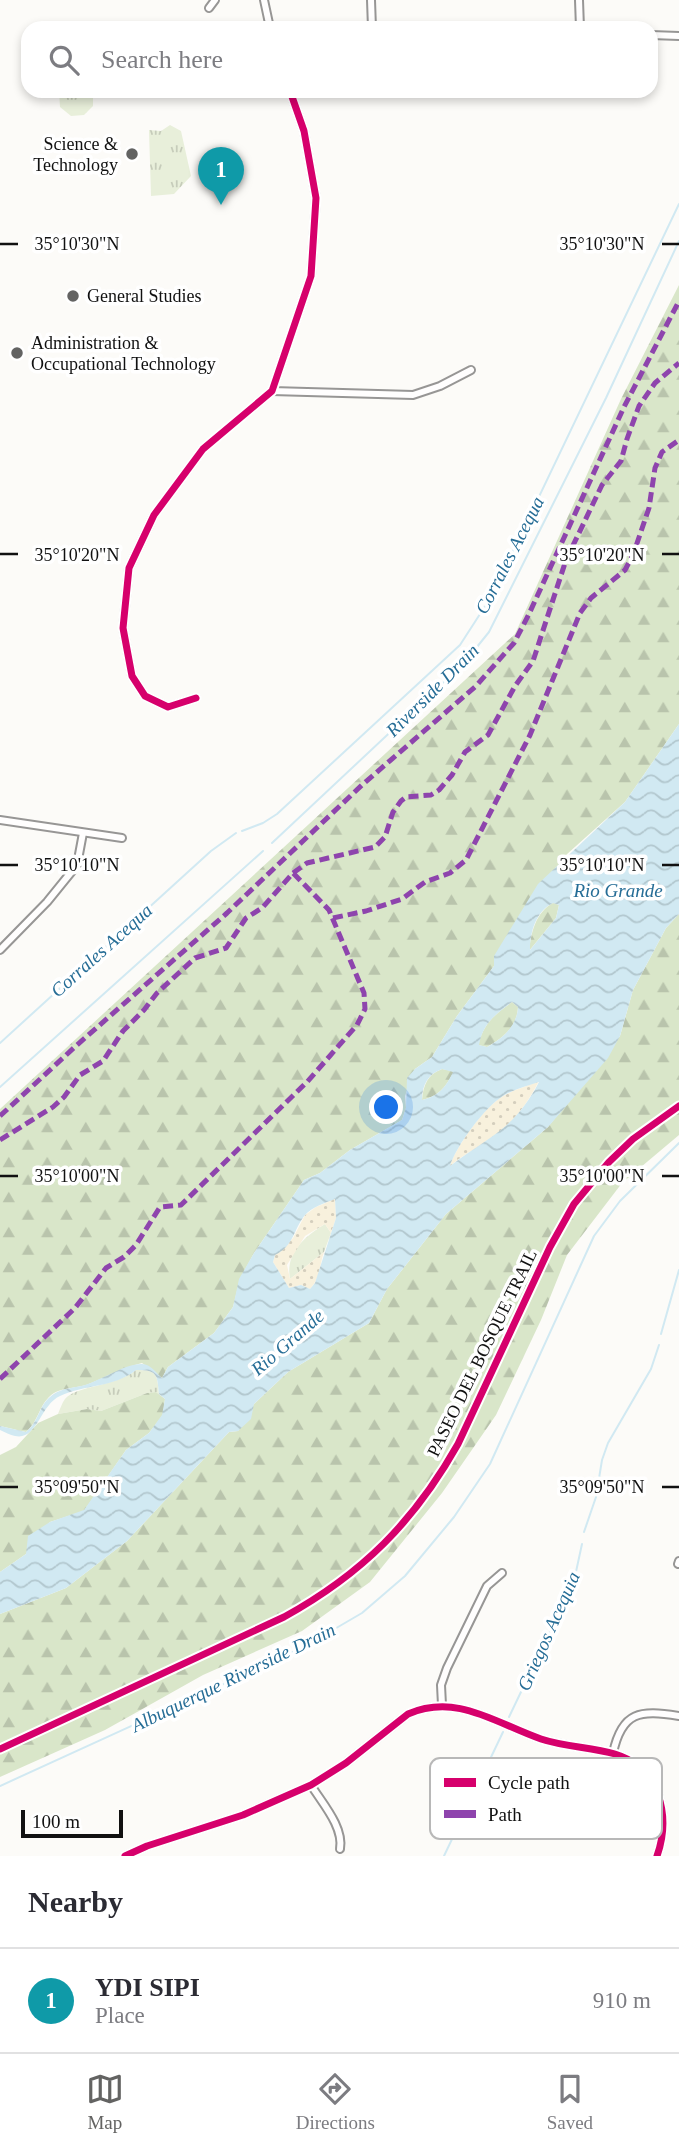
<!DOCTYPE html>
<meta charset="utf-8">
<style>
:root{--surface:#fff;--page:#f2f2f3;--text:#2b2b33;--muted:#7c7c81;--line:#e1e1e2;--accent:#636362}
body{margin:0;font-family:"Times New Roman",serif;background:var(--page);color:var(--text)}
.scale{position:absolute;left:21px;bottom:18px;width:102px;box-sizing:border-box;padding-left:7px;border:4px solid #111;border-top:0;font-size:19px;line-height:24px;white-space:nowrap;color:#111;-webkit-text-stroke:5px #fff;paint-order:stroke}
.you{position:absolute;left:387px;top:1108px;width:24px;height:24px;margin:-18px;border:5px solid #fff;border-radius:50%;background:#1a73e8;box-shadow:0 0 0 10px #1a73e833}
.badge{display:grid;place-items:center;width:46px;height:46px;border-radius:50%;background:var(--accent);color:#fff;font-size:23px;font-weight:700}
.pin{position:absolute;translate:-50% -58px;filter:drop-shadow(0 2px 4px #0008)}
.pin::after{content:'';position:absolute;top:37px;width:24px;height:21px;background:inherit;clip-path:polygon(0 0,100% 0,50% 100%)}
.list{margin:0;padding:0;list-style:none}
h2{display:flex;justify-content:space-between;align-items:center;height:91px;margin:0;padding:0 28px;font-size:30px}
h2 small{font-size:23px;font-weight:400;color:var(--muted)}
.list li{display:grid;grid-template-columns:46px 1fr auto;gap:21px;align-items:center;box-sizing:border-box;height:105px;padding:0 28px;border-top:2px solid var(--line)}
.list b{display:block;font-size:26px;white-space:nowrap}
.list p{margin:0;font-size:23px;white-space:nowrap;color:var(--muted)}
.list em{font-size:23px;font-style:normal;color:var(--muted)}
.icon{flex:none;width:38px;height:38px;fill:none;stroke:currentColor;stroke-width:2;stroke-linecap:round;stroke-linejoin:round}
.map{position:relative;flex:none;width:679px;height:1856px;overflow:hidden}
.search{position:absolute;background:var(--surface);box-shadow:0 4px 10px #0003;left:21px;right:21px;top:21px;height:77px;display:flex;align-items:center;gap:18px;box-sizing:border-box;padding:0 24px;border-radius:21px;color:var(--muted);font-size:26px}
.sheet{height:196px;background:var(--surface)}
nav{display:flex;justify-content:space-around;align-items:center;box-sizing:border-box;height:98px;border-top:2px solid var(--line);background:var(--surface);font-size:19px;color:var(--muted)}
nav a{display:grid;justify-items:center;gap:4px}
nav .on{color:var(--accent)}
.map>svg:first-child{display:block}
.grass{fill:url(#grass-tufts)}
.forest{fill:url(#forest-firs)}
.sand{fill:url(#sand-dots)}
.water{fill:url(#water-waves);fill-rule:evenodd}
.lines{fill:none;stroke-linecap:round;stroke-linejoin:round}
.stream{stroke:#d1e9f2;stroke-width:2}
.minor-casing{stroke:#979695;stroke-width:10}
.minor{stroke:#fffefe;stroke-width:6}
.quiet{stroke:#8e44ad;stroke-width:5;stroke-dasharray:10 5;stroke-linecap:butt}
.cycleway-casing{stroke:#fff;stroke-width:11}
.cycleway{stroke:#d6006c;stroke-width:7}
.ticks{fill:none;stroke:#111;stroke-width:2.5}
.poi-dot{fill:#636362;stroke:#fff;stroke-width:2.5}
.labels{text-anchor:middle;stroke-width:7;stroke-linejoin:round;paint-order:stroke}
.poi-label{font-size:18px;fill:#111;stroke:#fff;text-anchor:start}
.street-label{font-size:18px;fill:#111;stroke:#fff}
.water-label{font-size:19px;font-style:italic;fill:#266d96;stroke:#fff}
.key{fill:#fff;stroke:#b8b8b8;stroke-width:2}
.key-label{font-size:19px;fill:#111}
.ticks-label{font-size:18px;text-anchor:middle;fill:#111;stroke:#fff;stroke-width:7;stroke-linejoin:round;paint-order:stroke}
</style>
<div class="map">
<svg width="679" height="1856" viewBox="0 0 679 1856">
<defs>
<pattern id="grass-tufts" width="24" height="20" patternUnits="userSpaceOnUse" patternTransform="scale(1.75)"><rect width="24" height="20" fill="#e8efda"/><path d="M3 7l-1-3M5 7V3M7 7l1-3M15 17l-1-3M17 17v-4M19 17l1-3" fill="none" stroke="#c6ccba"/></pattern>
<pattern id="forest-firs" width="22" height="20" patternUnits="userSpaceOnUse" patternTransform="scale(1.75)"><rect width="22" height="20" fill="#d9e6c9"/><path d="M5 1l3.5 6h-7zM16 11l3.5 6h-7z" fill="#b9c4ac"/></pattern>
<pattern id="sand-dots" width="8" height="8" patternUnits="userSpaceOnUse" patternTransform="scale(1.75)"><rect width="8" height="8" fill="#f8f1dd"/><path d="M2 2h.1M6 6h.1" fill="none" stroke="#d4cebd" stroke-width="1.8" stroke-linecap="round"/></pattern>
<pattern id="water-waves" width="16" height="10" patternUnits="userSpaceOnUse" patternTransform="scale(1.75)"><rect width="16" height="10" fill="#d1e9f2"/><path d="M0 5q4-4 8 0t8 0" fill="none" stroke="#b2c7ce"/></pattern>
</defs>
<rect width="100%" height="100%" fill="#fcfbf8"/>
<!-- grass -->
<g class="grass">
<polygon points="59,91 93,91 93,106 84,115 71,116 60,107"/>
<polygon points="170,125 181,131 191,176 174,194 151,196 149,130 161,131"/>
<path d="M325,1224L331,1233L324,1252L290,1279C285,1253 304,1237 325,1224Z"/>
<path d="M136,1370C158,1370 157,1375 159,1394L156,1392L147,1393L101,1411L87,1409L58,1414C60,1409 62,1403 65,1399C75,1386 117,1386 136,1370Z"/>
</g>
<!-- forest -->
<g class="forest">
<path d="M679,285V724L625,802L566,855L494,966L457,1016L432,1057L415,1069L405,1096L406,1108L402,1120L350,1150L320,1173L304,1180L254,1253L240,1279L233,1307L214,1333L168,1367L162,1378L142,1363C123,1368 105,1378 86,1385C76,1388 63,1388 54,1393C38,1404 40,1420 26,1432L0,1426V1109L515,634L621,399Z"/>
<path d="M553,903L559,905L556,918L529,951C531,932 536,912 553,903Z"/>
<polygon points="679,914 679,1135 622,1183 567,1255 541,1320 496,1415 442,1493 370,1582 302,1631 203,1675 105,1730 0,1777 0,1614 66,1588 127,1541 229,1432 238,1431 254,1404 288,1372 369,1323 387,1289 446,1214 548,1127 620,1036 633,990 666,928"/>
<path d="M512,1002L518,1007C517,1027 503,1038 487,1047L478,1045C484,1023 494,1015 512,1002Z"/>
<path d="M442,1069L454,1071C446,1087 439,1096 422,1100C423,1085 428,1074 442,1069Z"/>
<polygon points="156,1392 165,1399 163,1415 149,1433 126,1450 84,1511 50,1522 26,1554 0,1572 0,1455 16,1447 38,1423 58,1414 87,1409 101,1411 147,1393"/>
</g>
<!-- sand -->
<g class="sand">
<path d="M539,1081C526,1106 510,1128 485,1143C472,1151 461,1156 449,1167C457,1146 483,1108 503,1096C513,1090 528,1086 539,1081Z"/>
<path d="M335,1199L336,1218L331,1233L325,1224L305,1236L287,1265L290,1279L324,1252C319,1266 321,1277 310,1289L301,1285L289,1288L273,1262L275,1255L293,1238L305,1215L316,1207Z"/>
</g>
<!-- water -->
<path class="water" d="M679,724V914L666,928L633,990L620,1036L608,1058L548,1127L446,1214L387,1289L369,1323L288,1372L254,1404L251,1419L238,1431L229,1432L127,1541L66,1588L0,1614V1572L26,1554L28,1536L50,1522L84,1510L126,1450L149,1433L162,1415L165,1399L159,1394C157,1375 158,1370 136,1370C114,1388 85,1384 60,1396C40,1405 37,1441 15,1436C10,1435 5,1432 0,1430V1426L26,1432C40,1421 38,1404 54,1394C62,1388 75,1388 85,1385C101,1380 125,1364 141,1364C150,1363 156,1373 162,1378L168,1367L214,1333L233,1307L239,1279L254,1253L304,1180L320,1173L350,1150L402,1120L406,1108L407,1078L415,1069L432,1057L457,1016L494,966V956L538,884L625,802ZM553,903L559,905L556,918L530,950C530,932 536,911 553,903ZM512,1002L518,1007C517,1026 503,1038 487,1047L479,1045C483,1023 495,1015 512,1002ZM442,1069L453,1072C446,1087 439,1096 422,1100C422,1085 428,1074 442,1069ZM539,1082C514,1130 489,1136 450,1166C456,1146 485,1107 503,1096C513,1090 529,1085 539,1082ZM335,1199L336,1218L315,1283L310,1289L301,1285L289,1288L273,1262L275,1255C294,1246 293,1230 305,1215C312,1207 325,1203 335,1199Z"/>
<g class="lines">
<!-- stream -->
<g class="stream">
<polyline points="242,831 263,823 277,814 460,645 491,597 679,204"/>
<polyline points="272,843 464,663 489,632 606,398 679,241"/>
<polyline points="0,1043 211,851 236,833"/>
<polyline points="0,1087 263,851"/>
<polyline points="661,1334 679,1270"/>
<polyline points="584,1532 596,1497 602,1460 608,1443 651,1369 659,1345"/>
<polyline points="509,1717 574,1581 582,1544"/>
<polyline points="0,1786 302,1648 362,1613 405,1576 454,1517 490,1464 594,1236 620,1201 679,1143"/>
<polyline points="444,1856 503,1732"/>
</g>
<defs>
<g id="minor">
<polyline points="264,0 270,28"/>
<polyline points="371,0 372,28"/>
<polyline points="579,0 580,28"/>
<polyline points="209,8 215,0"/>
<polyline points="651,35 679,36"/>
<polyline points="272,391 413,395 440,386 471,370"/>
<polyline points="196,698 168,707 145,696 132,676 123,628 129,568 154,515 203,449 272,391 311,276 316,198 304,131 290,91"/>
<polyline points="0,820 122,838"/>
<polyline points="0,950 47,902 77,865 83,833"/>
<polyline points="678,1564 679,1561"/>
<polyline points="442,1705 441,1685 447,1668 487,1586 502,1573"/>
<path d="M613,1753C622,1711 640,1710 679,1716"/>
<path d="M311,1785C322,1803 344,1827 340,1849"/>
<path d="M125,1856L147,1846L243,1815L311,1785L346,1763L408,1714C457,1693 495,1723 541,1739C565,1747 591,1747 615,1754C660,1768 671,1816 657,1856"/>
</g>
</defs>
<!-- minor casing -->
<use href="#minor" class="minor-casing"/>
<!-- minor -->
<use href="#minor" class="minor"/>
<!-- quiet -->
<g class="quiet">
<polyline points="293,873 307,863 375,847 385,837 393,812 401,801 406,797 431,795 439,790 452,775 465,752 488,735 515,686 533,661 566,560 602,485 621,461 627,439 639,406 655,383 679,363"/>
<polyline points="333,918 366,911 402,899 425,882 450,873 466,860 530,735 580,613 591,598 625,570 633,555 649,508 655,468 662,452 679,440"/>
<polyline points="0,1116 77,1045 227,913 362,785 476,686 514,643 529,614 624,407 679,301"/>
<polyline points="0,1140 53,1107 64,1097 80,1075 103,1061 123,1031 144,1010 157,993 195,958 226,948 246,918 262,908 293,873 329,910 364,993 365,1009 357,1025 307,1082 181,1205 160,1207 136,1245 124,1257 106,1268 75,1308 0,1379"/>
</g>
<defs>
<g id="cycleway">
<polyline points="196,698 168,707 145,696 132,676 123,628 129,568 154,515 203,449 272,391 311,276 316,198 304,131 290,91"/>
<path d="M0,1749L284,1617C362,1574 414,1522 458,1444L550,1247L574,1204L609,1162L633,1139L679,1106"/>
<path d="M125,1856L147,1846L243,1815L311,1785L346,1763L408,1714C457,1693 495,1723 541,1739C565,1747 591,1747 615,1754C660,1768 671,1816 657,1856"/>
</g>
</defs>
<!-- cycleway casing -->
<use href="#cycleway" class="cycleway-casing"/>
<!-- cycleway -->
<use href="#cycleway" class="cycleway"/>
</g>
<!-- ticks -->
<path class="ticks" d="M0,244H18M662,244H679M0,554H18M662,554H679M0,865H18M662,865H679M0,1176H18M662,1176H679M0,1487H18M662,1487H679"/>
<!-- markers -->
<g class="poi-dot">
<circle cx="132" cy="154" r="7"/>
<circle cx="73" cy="296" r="7"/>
<circle cx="17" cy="353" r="7"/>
</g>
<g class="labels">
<!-- poi labels -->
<g class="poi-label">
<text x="118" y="150" text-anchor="end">Science &amp;<tspan x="118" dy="21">Technology</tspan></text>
<text x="87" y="302">General Studies</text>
<text x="31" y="349">Administration &amp;<tspan x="31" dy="21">Occupational Technology</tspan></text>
</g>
<!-- street labels -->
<g class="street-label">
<text transform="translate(482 1353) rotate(-64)" y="6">PASEO DEL BOSQUE TRAIL</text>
</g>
<!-- water labels -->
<g class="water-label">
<text transform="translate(509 555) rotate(-63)" y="7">Corrales Acequa</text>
<text transform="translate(432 690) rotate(-45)" y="7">Riverside Drain</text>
<text x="618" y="897">Rio Grande</text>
<text transform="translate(101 950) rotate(-42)" y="7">Corrales Acequa</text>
<text transform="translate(287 1342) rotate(-41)" y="7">Rio Grande</text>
<text transform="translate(548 1631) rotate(-66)" y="7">Griegos Acequia</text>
<text transform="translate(233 1677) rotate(-26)" y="7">Albuquerque Riverside Drain</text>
</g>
</g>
<!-- legend -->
<rect x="430" y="1758" width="232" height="81" rx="10" class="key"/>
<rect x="444" y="1778" width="32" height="9" fill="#d6006c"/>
<rect x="444" y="1810" width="32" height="8" fill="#8e44ad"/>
<g class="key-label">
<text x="488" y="1789">Cycle path</text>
<text x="488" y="1821">Path</text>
</g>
<g class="ticks-label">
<text x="77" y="250">35°10'30"N</text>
<text x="602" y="250">35°10'30"N</text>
<text x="77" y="561">35°10'20"N</text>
<text x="602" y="561">35°10'20"N</text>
<text x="77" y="871">35°10'10"N</text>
<text x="602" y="871">35°10'10"N</text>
<text x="77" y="1182">35°10'00"N</text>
<text x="602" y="1182">35°10'00"N</text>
<text x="77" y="1493">35°09'50"N</text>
<text x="602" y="1493">35°09'50"N</text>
</g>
</svg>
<div class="scale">100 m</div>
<div class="you"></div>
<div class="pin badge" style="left:221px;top:205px;background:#0f9aa8">1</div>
<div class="search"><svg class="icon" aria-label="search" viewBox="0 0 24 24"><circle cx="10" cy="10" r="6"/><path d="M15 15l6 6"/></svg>Search here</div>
</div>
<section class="sheet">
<h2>Nearby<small></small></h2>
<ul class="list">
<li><span class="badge" style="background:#0f9aa8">1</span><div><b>YDI SIPI</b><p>Place</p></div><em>910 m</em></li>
</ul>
</section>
<nav>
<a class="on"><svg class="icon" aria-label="map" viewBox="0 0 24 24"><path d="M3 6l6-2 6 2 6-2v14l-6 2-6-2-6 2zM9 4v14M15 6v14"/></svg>Map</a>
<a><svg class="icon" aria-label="directions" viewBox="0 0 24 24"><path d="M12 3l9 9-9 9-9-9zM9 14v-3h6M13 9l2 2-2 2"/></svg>Directions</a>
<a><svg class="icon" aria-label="saved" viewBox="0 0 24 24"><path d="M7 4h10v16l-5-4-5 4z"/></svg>Saved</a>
</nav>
